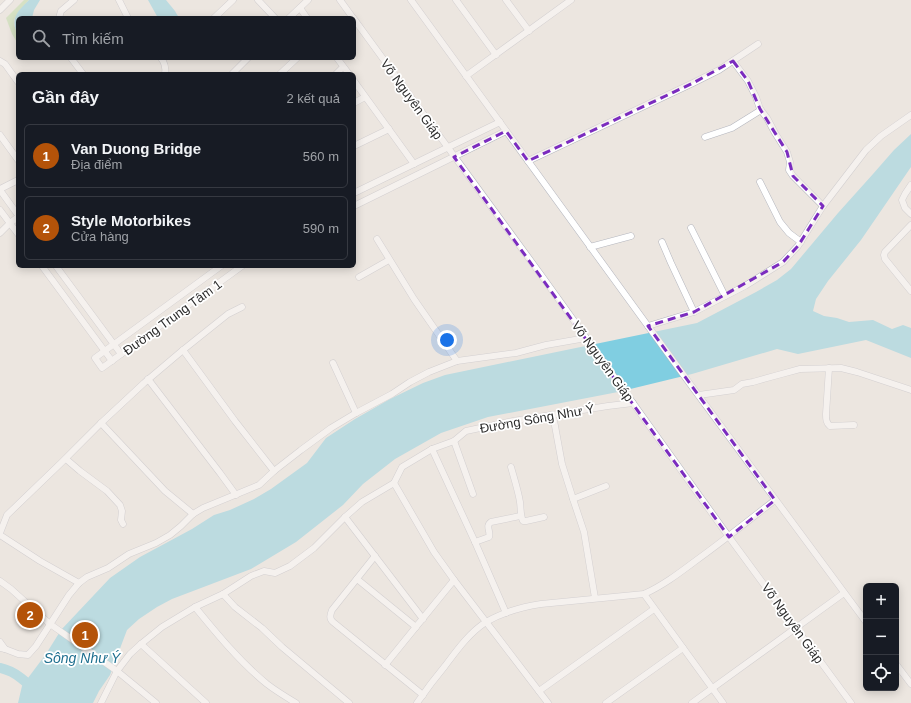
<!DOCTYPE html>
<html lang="vi">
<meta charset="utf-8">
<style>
:root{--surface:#171b24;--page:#20242c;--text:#f1f3f6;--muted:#9ea1a6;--line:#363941;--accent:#b45309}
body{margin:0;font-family:Arial,sans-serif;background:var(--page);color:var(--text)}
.controls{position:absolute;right:12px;bottom:12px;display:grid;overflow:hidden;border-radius:6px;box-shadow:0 2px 10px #0003}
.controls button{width:36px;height:36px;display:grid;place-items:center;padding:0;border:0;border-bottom:1px solid var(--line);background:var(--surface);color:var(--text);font:20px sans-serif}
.you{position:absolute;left:447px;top:340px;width:14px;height:14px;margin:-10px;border:3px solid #fff;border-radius:50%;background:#1a73e8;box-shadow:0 0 0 6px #1a73e833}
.badge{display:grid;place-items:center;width:26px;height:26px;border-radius:50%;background:var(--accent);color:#fff;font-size:13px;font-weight:700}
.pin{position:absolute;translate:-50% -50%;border:2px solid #fff;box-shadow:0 1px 4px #0006}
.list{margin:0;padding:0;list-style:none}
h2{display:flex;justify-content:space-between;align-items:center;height:52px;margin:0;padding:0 16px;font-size:17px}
h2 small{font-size:13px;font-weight:400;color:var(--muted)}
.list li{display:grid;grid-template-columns:26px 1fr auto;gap:12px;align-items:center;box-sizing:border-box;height:64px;margin:0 8px 8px;padding:0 8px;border:1px solid var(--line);border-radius:6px}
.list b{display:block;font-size:15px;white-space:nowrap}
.list p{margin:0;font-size:13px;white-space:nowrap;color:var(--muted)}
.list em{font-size:13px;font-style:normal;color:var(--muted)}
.icon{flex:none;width:22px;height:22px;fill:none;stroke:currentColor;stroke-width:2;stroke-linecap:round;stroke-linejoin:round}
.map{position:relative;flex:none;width:911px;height:703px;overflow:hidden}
.search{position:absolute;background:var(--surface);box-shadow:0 2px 10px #0003;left:16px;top:16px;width:340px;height:44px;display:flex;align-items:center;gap:10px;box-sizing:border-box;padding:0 14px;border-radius:6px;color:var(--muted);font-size:15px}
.panel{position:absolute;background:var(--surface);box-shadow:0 2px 10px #0003;left:16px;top:72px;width:340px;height:196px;border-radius:6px}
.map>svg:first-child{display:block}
.green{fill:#badca3}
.water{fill:#80cee1}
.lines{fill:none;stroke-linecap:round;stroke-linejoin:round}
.river{stroke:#80cee1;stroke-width:10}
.minor-casing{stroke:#b4b6be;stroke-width:7}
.minor{stroke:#fff;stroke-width:6}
.marked{fill:none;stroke:#7b2cbf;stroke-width:3;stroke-dasharray:8 5;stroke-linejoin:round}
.labels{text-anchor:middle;stroke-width:3.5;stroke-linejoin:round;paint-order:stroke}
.street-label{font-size:13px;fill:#2c2c2c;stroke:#fff}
.water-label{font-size:14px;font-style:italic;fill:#1e6f8f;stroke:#fff}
</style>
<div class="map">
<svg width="911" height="703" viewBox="0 0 911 703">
<rect width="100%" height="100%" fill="#ece6e0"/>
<!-- green -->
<polygon class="green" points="24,0 29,0 19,11 14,20 14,25 18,35 18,44 12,34 6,18"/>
<!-- water -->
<g class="water">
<path d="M29,0H40L34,10L32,18H18V35C10,18 17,12 29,0Z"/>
<polygon points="148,0 166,0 175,11 179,18 158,18"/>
<polygon points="911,134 911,167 861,240 828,281 816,299 813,311 824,316 837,318 849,322 873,320 892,329 903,325 911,328 911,358 866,340 798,354 777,349 692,374 618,392 488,417 441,433 395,459 363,484 343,505 296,542 251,569 172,599 157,607 139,619 127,630 110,675 99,691 93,703 18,703 22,686 46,654 61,630 110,578 140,557 192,529 214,515 230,510 254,499 271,489 307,463 326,438 355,419 390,399 423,383 445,375 697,323 756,292 777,280 791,269 838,213 873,174 894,150"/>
</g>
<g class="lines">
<!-- river -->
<path class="river" d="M0,668C19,672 31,687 44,700V703"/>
<defs>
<g id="minor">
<polyline points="119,0 128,18"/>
<polyline points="258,0 275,18"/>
<polyline points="340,0 353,18"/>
<polyline points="411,0 693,388 866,622"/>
<polyline points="456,0 496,55"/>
<polyline points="506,0 529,31"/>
<polyline points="300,8 307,18"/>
<polyline points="0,10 10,0"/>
<polyline points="59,18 61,11 74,0"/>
<polyline points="214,18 233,0"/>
<polyline points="289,18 308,0"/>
<polyline points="354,19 544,279 729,537 851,703"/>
<polyline points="71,58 83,74"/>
<path d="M161,58C165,63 166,68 165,74"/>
<polyline points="337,58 349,74"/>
<polyline points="0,61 5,64 18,82"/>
<polyline points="733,61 748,81 756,97 760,109 767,118 775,133 787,152 790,162 789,170 793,176 823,206"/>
<polyline points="232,74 248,58"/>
<polyline points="280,74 297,58"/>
<polyline points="336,74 343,67"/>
<polyline points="466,76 571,0"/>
<polyline points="354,81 414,164"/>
<polyline points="354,103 365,97"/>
<polyline points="0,135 18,160"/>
<polyline points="705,137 732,128 761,110"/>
<polyline points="354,146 389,129"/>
<polyline points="528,161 693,83 719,70 758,44"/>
<polyline points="760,182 780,222 789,233 801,242"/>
<polyline points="911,185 905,194 902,200 905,208 911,214"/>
<polyline points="0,189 18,180"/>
<polyline points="0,190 18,215"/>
<polyline points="354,193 500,122"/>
<polyline points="354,206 506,131"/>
<polyline points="0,210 18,234"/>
<polyline points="911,225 885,252 884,255 885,259 911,291"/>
<polyline points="691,228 725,296"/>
<polyline points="0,233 10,223 18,217"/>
<polyline points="377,239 414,299 457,361"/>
<polyline points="662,242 671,263 694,312"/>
<polyline points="590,247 631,236"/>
<polyline points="42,266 112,361"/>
<polyline points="56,266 121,354"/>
<polyline points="221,266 95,358 102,368 242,266"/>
<polyline points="359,277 389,260"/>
<polyline points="648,326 694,312 745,286 783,262 798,246 823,206 866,150 881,136 911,115"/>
<polyline points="183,350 235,421 274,471"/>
<polyline points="333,363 356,413"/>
<path d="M829,368L826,414C826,419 826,423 830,426L854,425"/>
<polyline points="148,379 220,473 236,495"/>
<polyline points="699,395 734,390 742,384 753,382 778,375 800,369 841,368 857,372 911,390"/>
<polyline points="553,415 562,464 573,499 584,532 595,598"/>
<polyline points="101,423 165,491 193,514"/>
<polyline points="454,441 473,494"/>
<polyline points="432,449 475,542 506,613"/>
<polyline points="66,459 80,471 107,491 120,505 122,511 121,520 123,524"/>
<path d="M511,467C514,478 518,490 520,502C521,509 520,515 523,521H526L544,517"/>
<polyline points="394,483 434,552 454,580 548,703"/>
<polyline points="573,499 606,486"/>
<polyline points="345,517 423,619"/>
<polyline points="0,533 7,515 61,463 101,423 144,383 183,350 228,314 242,307"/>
<polyline points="0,535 40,561 79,583"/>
<path d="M475,542L489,537C491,531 485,526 491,522L520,516"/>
<path d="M375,556L332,610C330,615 329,618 333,622L423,695"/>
<polyline points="357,579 416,627"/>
<polyline points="0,581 11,589 50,624 117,671 156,703"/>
<polyline points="223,594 235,607 262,628 282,647 349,703"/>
<polyline points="644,594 723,703"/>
<path d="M195,607C217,634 240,662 267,684C276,691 286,697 296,703"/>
<polyline points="0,642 5,649"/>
<polyline points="141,644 206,703"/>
<polyline points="0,648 5,649 18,654 28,655 36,646 69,595 79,583 87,577 108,568 129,554 156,543 170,535 181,526 193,514 203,508 259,485 274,471 301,450 331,428 356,413 392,394 410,382 429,372 457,361 516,353 546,345 586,338"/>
<polyline points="896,664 911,684"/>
<polyline points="385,665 454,580"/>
<polyline points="539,691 654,609"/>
<polyline points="101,703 117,671 130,654 141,644 162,627 195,607 223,594 251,576 264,571 275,573 290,566 314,548 345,517 362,502 394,483 402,467 432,449 454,441 466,431 513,421 608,406 633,403"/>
<path d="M417,703C426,690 435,678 445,666C457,650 469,633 486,622C503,612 522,607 541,604L644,594C662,586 678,574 694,562C722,542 748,521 775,500"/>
<polyline points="606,703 683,648"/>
<polyline points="692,703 844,593"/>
</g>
</defs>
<!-- minor casing -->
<use href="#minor" class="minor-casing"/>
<!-- minor -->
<use href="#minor" class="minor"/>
</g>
<!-- marked area -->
<path d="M0 0H911V703H0ZM733,61L748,81L760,109L787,152L793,176L823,206L798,246L783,262L694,312L648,326L775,500L729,537L454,157L506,131L528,161L693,83Z" fill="#ece6e0" fill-opacity=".55" fill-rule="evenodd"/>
<path class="marked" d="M733,61L748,81L760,109L787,152L793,176L823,206L798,246L783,262L694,312L648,326L775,500L729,537L454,157L506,131L528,161L693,83Z"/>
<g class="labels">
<!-- street labels -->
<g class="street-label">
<text transform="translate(412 99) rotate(54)" y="5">Võ Nguyên Giáp</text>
<text transform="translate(172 317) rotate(-36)" y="5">Đường Trung Tâm 1</text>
<text transform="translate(603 361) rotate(54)" y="5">Võ Nguyên Giáp</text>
<text transform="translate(537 418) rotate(-10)" y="5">Đường Sông Như Ý</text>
<text transform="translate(793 623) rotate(54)" y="5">Võ Nguyên Giáp</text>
</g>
<!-- water labels -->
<g class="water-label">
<text x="82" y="663">Sông Như Ý</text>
</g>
</g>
</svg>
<div class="controls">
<button>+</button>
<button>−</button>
<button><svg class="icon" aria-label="locate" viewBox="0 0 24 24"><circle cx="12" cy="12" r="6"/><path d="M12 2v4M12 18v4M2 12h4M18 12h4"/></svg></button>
</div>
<div class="you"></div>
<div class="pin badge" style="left:85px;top:635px">1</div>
<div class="pin badge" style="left:30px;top:615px">2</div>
<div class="search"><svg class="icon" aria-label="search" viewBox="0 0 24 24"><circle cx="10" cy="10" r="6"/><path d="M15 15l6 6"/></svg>Tìm kiếm</div>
<section class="panel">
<h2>Gần đây<small>2 kết quả</small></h2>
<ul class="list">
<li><span class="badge">1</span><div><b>Van Duong Bridge</b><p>Địa điểm</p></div><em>560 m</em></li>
<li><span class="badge">2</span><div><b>Style Motorbikes</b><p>Cửa hàng</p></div><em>590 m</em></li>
</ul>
</section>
</div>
